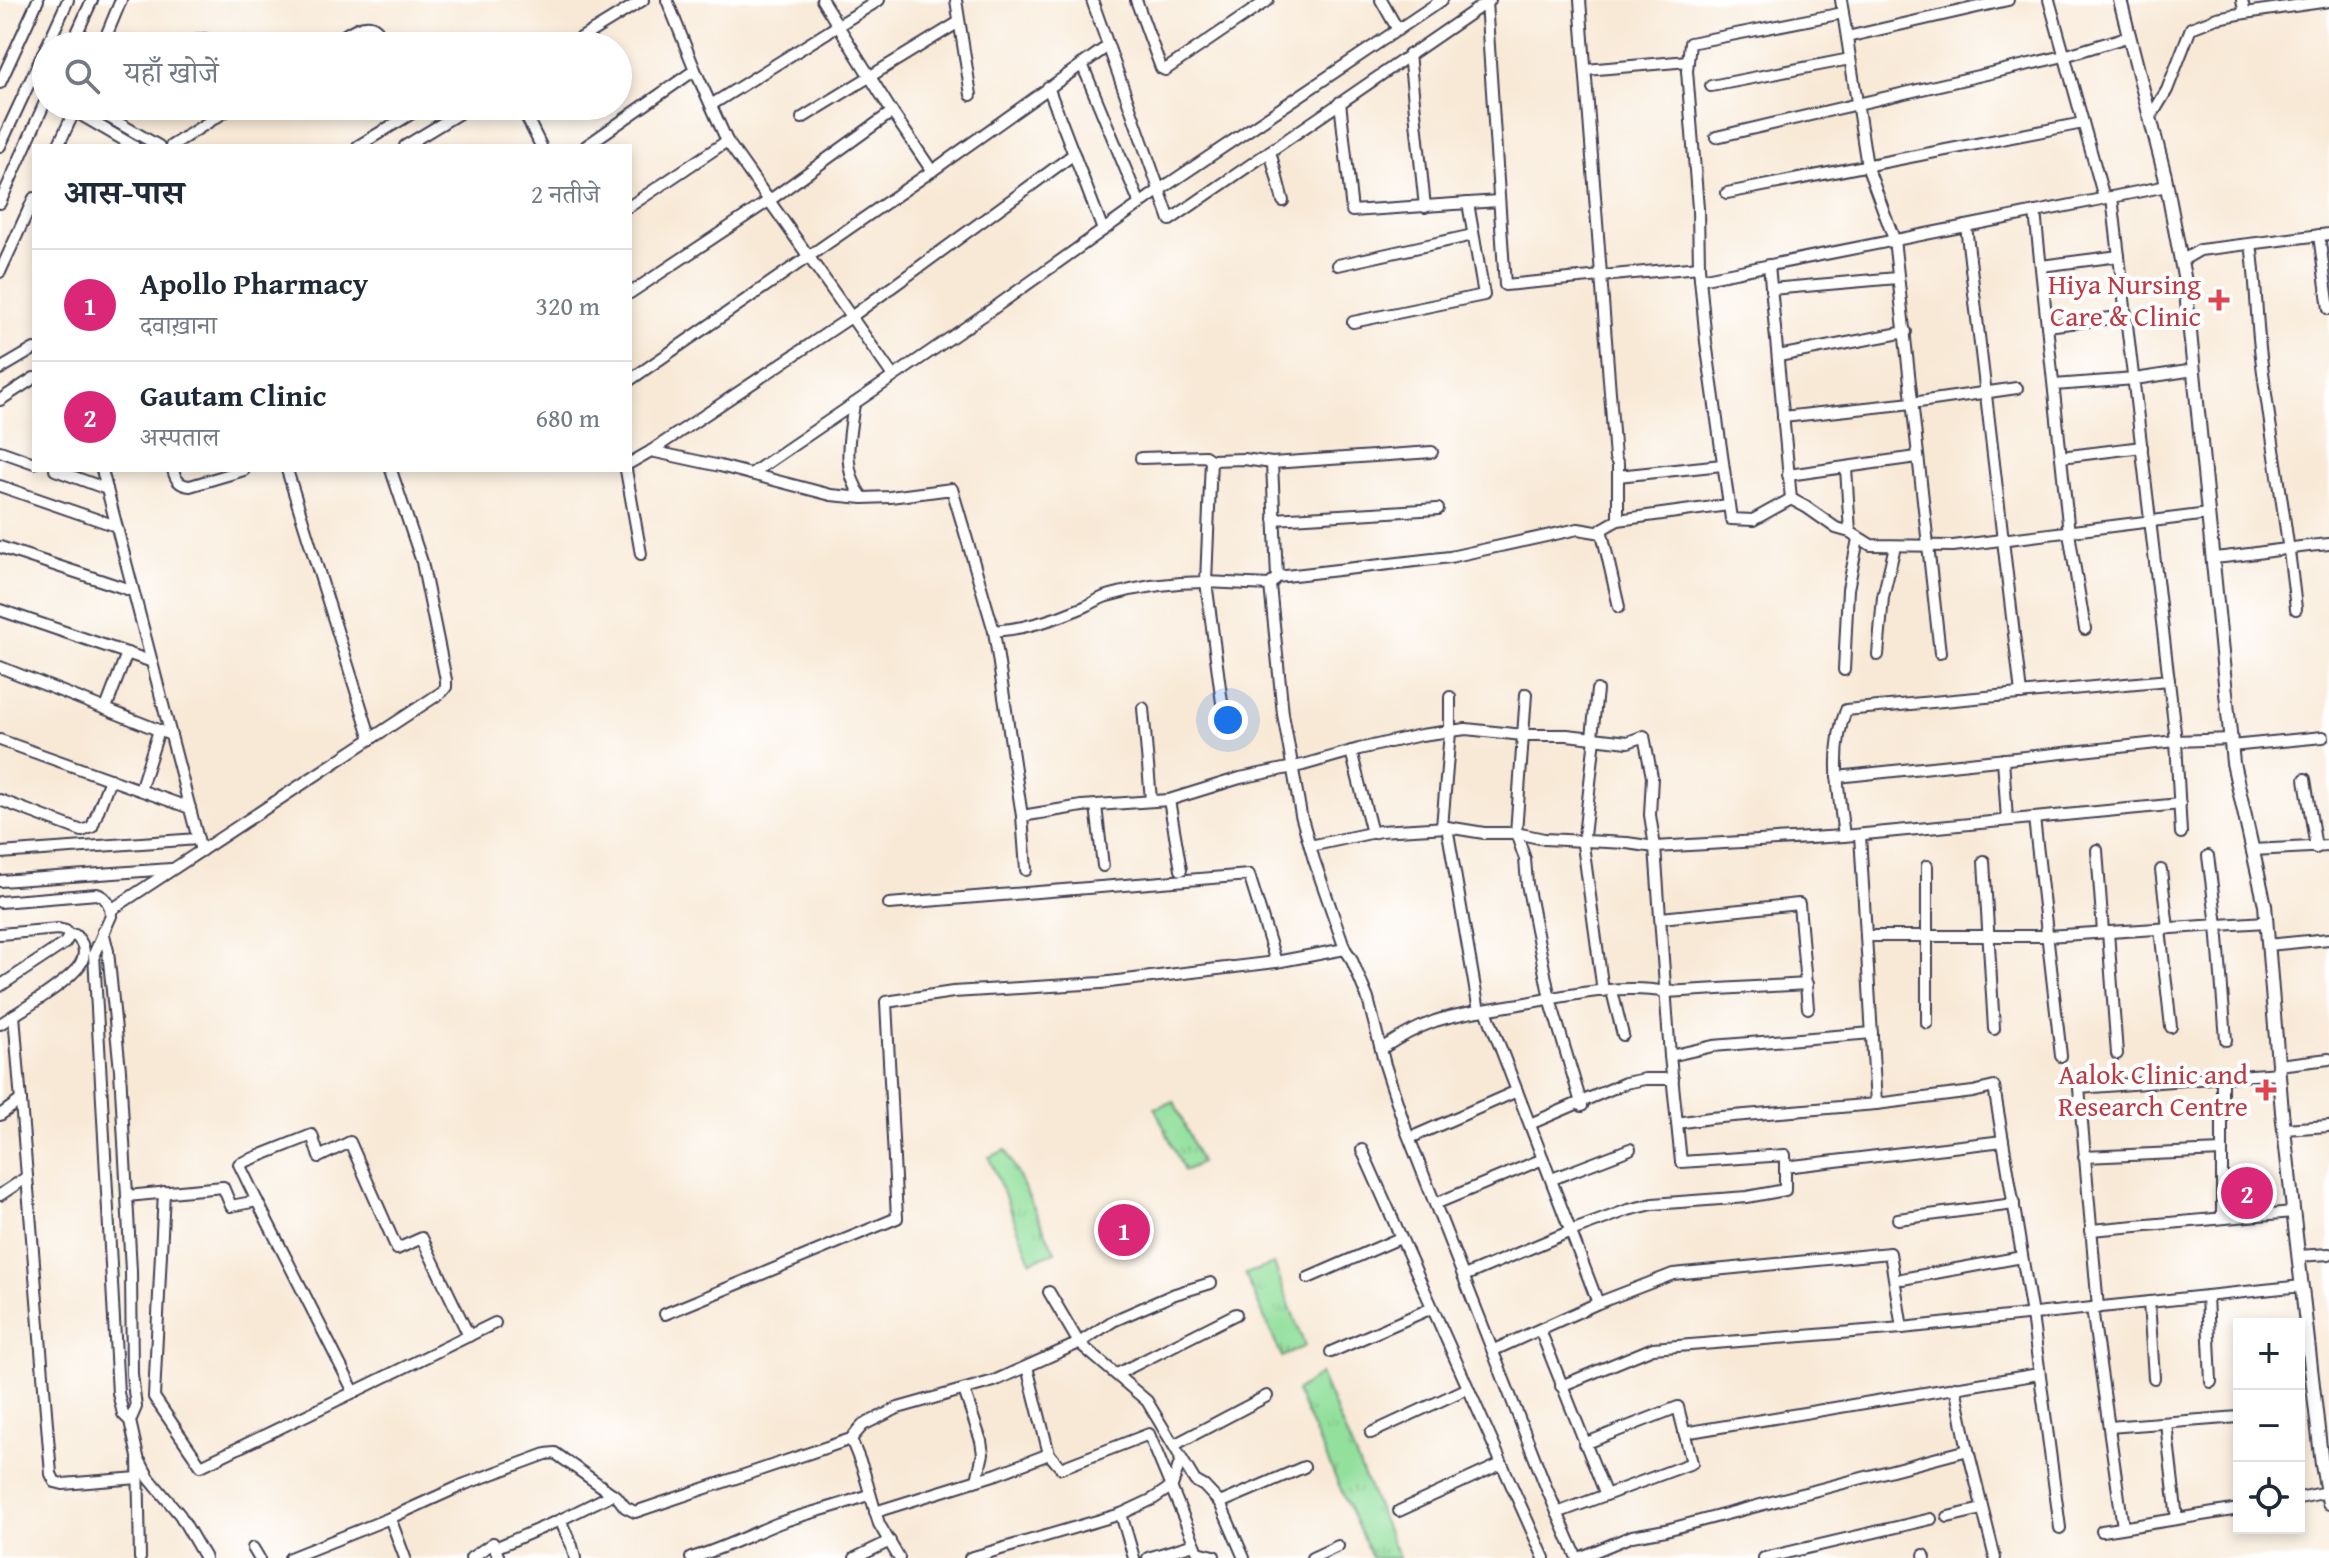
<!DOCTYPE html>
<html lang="hi">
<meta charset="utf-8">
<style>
:root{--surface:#fff;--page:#f2f2f3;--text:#1f2937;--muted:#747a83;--line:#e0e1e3;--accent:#db2777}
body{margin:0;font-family:"Gentium Book Plus","Noto Serif Devanagari",serif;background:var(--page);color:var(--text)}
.controls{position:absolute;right:24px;bottom:24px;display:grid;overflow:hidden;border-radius:0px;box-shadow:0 4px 12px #0003}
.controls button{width:72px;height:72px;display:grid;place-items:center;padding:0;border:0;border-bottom:2px solid var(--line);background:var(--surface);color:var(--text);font:40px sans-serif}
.you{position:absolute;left:1228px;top:720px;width:28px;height:28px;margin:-20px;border:6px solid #fff;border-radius:50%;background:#1a73e8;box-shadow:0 0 0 12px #1a73e833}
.badge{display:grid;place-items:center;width:52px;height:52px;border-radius:50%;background:var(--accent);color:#fff;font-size:26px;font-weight:700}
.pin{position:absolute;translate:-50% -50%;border:4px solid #fff;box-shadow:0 2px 8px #0006}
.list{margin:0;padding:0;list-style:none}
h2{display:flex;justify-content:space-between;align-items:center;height:104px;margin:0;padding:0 32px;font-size:34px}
h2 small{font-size:26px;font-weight:400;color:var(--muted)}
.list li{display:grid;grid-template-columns:52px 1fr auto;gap:24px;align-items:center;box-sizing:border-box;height:112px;padding:0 32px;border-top:2px solid var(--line)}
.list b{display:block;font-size:30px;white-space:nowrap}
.list p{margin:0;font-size:26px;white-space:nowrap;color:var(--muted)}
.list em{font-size:26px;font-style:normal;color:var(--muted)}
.icon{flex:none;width:44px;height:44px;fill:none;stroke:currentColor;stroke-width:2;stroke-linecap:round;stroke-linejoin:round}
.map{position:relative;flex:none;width:2329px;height:1558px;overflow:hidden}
.search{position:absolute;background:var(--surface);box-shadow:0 4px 12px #0003;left:32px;top:32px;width:600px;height:88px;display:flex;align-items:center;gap:20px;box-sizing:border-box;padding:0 28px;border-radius:44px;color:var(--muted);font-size:30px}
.panel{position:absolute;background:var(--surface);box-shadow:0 4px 12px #0003;left:32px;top:144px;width:600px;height:328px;border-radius:0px}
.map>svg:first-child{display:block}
.grass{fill:url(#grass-tufts);stroke:#5a816c;stroke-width:2}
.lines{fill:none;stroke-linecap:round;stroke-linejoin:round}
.minor-casing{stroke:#424052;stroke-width:14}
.tertiary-casing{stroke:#424052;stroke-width:16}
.minor{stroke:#fff;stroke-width:10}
.tertiary{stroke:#fff;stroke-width:12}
.health-dot{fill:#e0444e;stroke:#fff;stroke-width:3}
.labels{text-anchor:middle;stroke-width:8;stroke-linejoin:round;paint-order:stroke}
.health-label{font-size:28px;fill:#be3a42;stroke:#fff;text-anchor:end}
</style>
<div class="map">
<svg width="2329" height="1558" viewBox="0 0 2329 1558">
<defs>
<pattern id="grass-tufts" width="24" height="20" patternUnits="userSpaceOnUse" patternTransform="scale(2)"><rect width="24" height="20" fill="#93e09d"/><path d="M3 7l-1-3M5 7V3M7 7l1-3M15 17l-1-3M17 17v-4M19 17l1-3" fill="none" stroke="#7ec088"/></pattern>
</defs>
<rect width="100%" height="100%" fill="#fff"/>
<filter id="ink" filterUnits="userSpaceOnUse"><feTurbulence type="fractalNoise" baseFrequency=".0125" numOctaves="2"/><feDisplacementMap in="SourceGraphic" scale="16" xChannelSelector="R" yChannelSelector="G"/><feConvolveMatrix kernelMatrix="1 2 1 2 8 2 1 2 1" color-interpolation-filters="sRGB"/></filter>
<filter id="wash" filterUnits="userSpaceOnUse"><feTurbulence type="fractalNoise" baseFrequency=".006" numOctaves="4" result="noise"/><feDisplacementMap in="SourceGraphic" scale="32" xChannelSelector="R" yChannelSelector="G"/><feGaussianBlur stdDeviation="1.8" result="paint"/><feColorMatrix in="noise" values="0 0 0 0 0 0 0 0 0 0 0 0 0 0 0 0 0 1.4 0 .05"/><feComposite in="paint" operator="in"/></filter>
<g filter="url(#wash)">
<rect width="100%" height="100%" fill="#f8e9d6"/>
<!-- grass -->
<g class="grass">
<polygon points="1174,1101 1201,1163 1184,1171 1155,1108"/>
<polygon points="1006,1150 1055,1252 1031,1261 989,1157"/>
<polygon points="1274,1264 1305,1346 1282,1357 1245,1274"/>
<polygon points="1320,1374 1399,1558 1372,1558 1296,1391"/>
</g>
</g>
<g filter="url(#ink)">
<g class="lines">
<defs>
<g id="minor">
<polyline points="667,0 695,70 727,141"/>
<polyline points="822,0 892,112"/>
<polyline points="956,0 971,95"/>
<polyline points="1092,0 1170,220 1490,0"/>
<polyline points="1136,0 1161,68 1165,70 1268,0"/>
<polyline points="1381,0 1398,30"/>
<polyline points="1580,0 1615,458 1618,464 1618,520"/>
<polyline points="1841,0 1867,166 1894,239 1940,653"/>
<polyline points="2049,0 2104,198"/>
<polyline points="1486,2 1505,285 1699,267"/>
<polyline points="1843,13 1690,43 1687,71 1698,208 1699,267 1706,342 1731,519 1753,520 1791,499 1806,507 1836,528 1850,532 1871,545 1953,546 2208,514"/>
<polyline points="2245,13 2329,1"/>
<polyline points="1847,37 2008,0"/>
<polyline points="47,46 68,0"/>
<polyline points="71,46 92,0"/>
<polyline points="102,46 121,0"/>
<polyline points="189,46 198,40 205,39 214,46"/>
<path d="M329,46C340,39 363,18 376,29C380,33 384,41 387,46"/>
<polyline points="568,46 643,0"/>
<polyline points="1409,54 1425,207"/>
<polyline points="1082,64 1140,204"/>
<polyline points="1586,70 1688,61"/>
<polyline points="0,83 38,0"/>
<polyline points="1711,86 1850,59"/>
<polyline points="1048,87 1103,230"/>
<polyline points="1340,102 1352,211 1498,201"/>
<polyline points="711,105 879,0"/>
<polyline points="89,106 159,146"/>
<polyline points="521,106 541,146"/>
<polyline points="74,111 134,146"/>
<polyline points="802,118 959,22"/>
<polyline points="2150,118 2167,90 2191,28 2217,18 2245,13 2242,0"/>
<polyline points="1716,137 2064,56 2130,36"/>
<polyline points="0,146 46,47"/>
<polyline points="58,146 76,108"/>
<polyline points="171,146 234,106"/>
<polyline points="358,146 424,106"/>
<polyline points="405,146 471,106"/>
<polyline points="586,146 695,70"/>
<polyline points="1270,151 1283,201"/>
<polyline points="1727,193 2083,123"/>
<polyline points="2112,197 2176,741 2181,833"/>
<polyline points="0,203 46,100"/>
<polyline points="630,206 727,141 893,376"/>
<polyline points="2035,212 2069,533 2085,629"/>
<path d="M1966,226C1984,382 2004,537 2021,694"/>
<polyline points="2319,235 2329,309"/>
<path d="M2251,244C2256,278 2256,313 2260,348C2270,435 2287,521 2296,609"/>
<polyline points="2181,261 2200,250 2329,234"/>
<polyline points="1338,265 1473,235"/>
<polyline points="1769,265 1791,499"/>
<polyline points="2041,266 2119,256"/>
<polyline points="0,272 34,198"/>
<polyline points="1700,279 2167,186"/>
<polyline points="1771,289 1897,278"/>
<polyline points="630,293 770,200 892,112 932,171"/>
<polyline points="1353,322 1484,295 1468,203"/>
<polyline points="2047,326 2127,316"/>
<polyline points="1778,356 1906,332"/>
<polyline points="0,369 34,349"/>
<polyline points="630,380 932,171 1108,46"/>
<polyline points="2054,385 2135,379 2194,370"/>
<polyline points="0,400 34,378"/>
<path d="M854,404C849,438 841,470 863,498"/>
<polyline points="1783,417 1912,403 2017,388"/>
<polyline points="0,451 34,463"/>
<polyline points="651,451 851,317 1074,154"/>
<polyline points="2061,457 2142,447"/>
<polyline points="1211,460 1244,459 1272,463 1432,452"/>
<polyline points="630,463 651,451 720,466 831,495 863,498 890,497 952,489 994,631 1022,816 1082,806 1169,800 1240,778 1303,765 1359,749 1421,735 1466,729 1523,735 1567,735 1628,742 1644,736 1652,777 1650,815 1655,847 1670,1056 1681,1162 1785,1155 1785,1190 1747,1197 1653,1204 1628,1210 1571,1231 1464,1276"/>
<polyline points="1272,463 1277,577"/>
<polyline points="1846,468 1850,532"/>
<polyline points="55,470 107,489"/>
<polyline points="102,470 201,851"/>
<path d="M173,470C176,480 179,485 190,486L244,470"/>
<polyline points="287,470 371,739"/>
<polyline points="626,470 641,554"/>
<polyline points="751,474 994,308 1158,191 1442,0"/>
<polyline points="1788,475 1917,457"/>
<polyline points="1618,476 1722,465"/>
<polyline points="0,486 116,526"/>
<polyline points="1274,519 1438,509"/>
<polyline points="1602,533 1602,529 1618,520 1728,505"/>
<polyline points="1602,533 1619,607"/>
<polyline points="0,547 133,591"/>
<path d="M2213,558C2252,555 2290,547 2329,544"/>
<polyline points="0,610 150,661"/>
<path d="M994,631C1022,629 1053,620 1079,609C1089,606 1097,599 1107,596C1138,587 1174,582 1206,582L1211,460L1205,456L1141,458"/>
<polyline points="1878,655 1883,597 1895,546"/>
<polyline points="0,667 171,735"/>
<polyline points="1844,670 1848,589 1858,539"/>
<polyline points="1526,694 1516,833 1525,859 1527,884 1550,999 1582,1106"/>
<polyline points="106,708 127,653"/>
<polyline points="1143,708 1151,800"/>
<polyline points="1226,733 1206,582 1270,585"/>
<polyline points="1592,737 1597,690"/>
<polyline points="1595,738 1583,845 1603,991"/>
<polyline points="0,740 190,808"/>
<polyline points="2231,746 2323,737"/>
<polyline points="1351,751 1372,833"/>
<polyline points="2003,759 2007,820"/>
<polyline points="1837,777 2176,741 2231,739"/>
<polyline points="2305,779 2316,848"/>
<polyline points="140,790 159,730"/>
<polyline points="0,800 82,831 92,827 110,779"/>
<polyline points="1169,800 1181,870"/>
<polyline points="1096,806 1103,866"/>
<polyline points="1022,816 1026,870"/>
<polyline points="2034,818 2061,1056"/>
<polyline points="1442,827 1450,732 1450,697"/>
<polyline points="1447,827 1479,1011"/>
<polyline points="1860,835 1876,1104"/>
<path d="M1844,836C1839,795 1830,750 1846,710L2169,680"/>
<polyline points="1310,846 1380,831 1447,827 1484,833 1516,833 1544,839 1627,843 1655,847 1844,836 2180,804"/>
<polyline points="2097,850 2103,932"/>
<polyline points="2252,850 2329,846"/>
<polyline points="0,853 198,839"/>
<polyline points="2208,856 2217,925 2226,1040"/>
<polyline points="1984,861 1994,1029"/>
<polyline points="2161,870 2168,928"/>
<polyline points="0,881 171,869"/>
<path d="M0,902L97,894C107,897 111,907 111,916L94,954L118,1393L123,1414L130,1421L138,1457L140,1558"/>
<polyline points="889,904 1249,875 1276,962"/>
<polyline points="111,910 442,692 446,687 446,680 422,562 391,470"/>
<polyline points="1661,918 1799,904 1808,1008"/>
<polyline points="2160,929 2171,1027"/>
<polyline points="103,931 108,951 120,1070 127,1196 131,1271 132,1374 136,1407 130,1421"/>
<polyline points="2108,932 2117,1054"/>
<polyline points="0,934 58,929 66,931 69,936 65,943 0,986"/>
<polyline points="1866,936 2047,936 2266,922"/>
<polyline points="2268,945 2329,939"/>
<polyline points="1612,991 1623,1035"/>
<polyline points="1486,1010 1598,1303"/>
<polyline points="14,1015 51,1474 55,1482 63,1484 138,1478"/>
<polyline points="1927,1023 1927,866"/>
<path d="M0,1024C19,1012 71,981 81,963C87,952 83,942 75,935L69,936"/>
<path d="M1381,1049C1398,1038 1416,1028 1435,1021C1460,1013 1488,1009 1514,1005C1562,997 1617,983 1666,992L1807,984"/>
<polyline points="1670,1056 1713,1046 1872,1033"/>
<polyline points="2278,1065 2329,1059"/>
<polyline points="2222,1077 2222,1218"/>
<polyline points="0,1115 21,1100"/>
<polyline points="1677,1123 1710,1118 1876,1104 1973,1092 1994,1087 2032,1315 2060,1528"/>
<polyline points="1530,1124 1625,1083 1645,1079 1673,1079"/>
<polyline points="2284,1129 2329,1126"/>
<polyline points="1410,1138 1517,1091"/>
<polyline points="1362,1150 1544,1558"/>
<polyline points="2084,1157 2222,1151"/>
<polyline points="1785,1167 2003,1141"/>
<polyline points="1552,1179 1630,1149"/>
<polyline points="164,1192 154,1397 201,1466 354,1392"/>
<polyline points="0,1195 27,1177"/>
<polyline points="127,1196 223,1187 231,1206 257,1201 354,1392 495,1323"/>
<polyline points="257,1201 239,1164 312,1135 319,1157 350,1142 397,1249 422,1238 469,1336"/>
<polyline points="1435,1204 1543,1159"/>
<polyline points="1898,1219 2014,1204"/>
<polyline points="2091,1230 2293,1212"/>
<polyline points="2298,1256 2329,1254"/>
<polyline points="1308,1278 1400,1238"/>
<polyline points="1902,1279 2022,1257"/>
<polyline points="1049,1292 1079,1343 1147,1401 1195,1481 1204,1486 1220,1503 1304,1467"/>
<polyline points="2207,1296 2211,1382"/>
<polyline points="2149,1302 2154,1378"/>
<polyline points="2092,1308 2123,1527"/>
<polyline points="2098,1308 2079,1088 2279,1073"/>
<polyline points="665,1314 897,1218 886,1002 953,992 1101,983 1276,962 1345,949"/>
<polyline points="1540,1330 1606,1495"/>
<polyline points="1494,1350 1598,1303 1673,1274 1890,1253 1902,1328"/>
<polyline points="1331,1352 1432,1308"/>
<polyline points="1027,1367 1049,1454 1061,1468 1149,1434 1198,1552 1214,1556 1214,1558"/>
<polyline points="1117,1374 1236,1314"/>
<polyline points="1561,1386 1653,1348 1902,1328 2302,1286"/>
<polyline points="964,1390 981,1441 983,1454 977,1480"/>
<polyline points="2166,1423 2177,1519"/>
<polyline points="2109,1427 2239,1417"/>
<polyline points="1371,1433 1468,1388"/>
<polyline points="1684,1433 2039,1374"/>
<polyline points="1174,1445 1267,1396"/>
<polyline points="1968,1450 1995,1558"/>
<polyline points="140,1461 149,1478 180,1515 205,1558"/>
<polyline points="2299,1498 2327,1492"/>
<polyline points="1220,1503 1244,1558"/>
<polyline points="1399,1511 1501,1464"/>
<polyline points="875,1512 997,1474 1049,1454"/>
<polyline points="1557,1513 1692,1463 1678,1407 1584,1444"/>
<polyline points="1121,1514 1134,1558"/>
<polyline points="1948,1517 1982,1509"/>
<polyline points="560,1520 572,1546 575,1558"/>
<polyline points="2102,1531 2239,1509"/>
<polyline points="253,1548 259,1558"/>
<polyline points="495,1548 560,1520 613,1494"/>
<polyline points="1924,1555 1925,1558"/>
<polyline points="290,1558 390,1518"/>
<polyline points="405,1558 390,1518 465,1484 546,1454 555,1453 618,1498 625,1507 635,1512 851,1439"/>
<polyline points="471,1558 493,1543 499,1558"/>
<path d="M691,1558C720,1550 751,1534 779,1523C809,1512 841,1506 870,1494"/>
<polyline points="855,1558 890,1541"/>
<polyline points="899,1558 879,1524 863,1469 851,1439 863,1425 898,1408 994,1381 1079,1343 1113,1321 1175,1294 1211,1283"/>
<polyline points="970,1558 1121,1514 1153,1499 1172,1486 1181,1459"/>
<polyline points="1148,1558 1194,1544"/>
<polyline points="1312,1558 1338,1546"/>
<polyline points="1577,1558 1546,1487 1406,1130 1385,1065 1368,999 1351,958 1345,949 1314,860 1301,815 1283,714 1270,585 1277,577 1450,557 1578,529 1602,533"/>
<polyline points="1579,1558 1632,1536 1666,1530 1968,1450 1955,1387"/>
<polyline points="1764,1558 1931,1519"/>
</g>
<polyline id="tertiary" points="2120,0 2165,176 2185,282 2233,763 2265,905 2282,1112 2322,1465 2329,1503"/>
</defs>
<!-- minor casing -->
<use href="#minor" class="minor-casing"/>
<!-- tertiary casing -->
<use href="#tertiary" class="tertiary-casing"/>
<!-- minor -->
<use href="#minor" class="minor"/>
<!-- tertiary -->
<use href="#tertiary" class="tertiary"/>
</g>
</g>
<!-- markers -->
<g class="health-dot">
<path d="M2215 288h8v8h8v8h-8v8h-8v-8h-8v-8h8z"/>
<path d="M2262 1078h8v8h8v8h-8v8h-8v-8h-8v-8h8z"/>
</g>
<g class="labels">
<!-- health labels -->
<g class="health-label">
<text x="2201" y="294">Hiya Nursing<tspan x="2201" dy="32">Care &amp; Clinic</tspan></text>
<text x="2248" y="1084">Aalok Clinic and<tspan x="2248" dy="32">Research Centre</tspan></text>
</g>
</g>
</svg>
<div class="controls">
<button>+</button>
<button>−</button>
<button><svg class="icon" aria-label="locate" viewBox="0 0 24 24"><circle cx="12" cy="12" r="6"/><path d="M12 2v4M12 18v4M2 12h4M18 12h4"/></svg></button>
</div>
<div class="you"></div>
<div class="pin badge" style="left:1124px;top:1230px">1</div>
<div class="pin badge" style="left:2247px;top:1193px">2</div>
<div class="search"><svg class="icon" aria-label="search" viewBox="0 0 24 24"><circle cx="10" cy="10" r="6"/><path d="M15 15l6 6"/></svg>यहाँ खोजें</div>
<section class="panel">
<h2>आस-पास<small>2 नतीजे</small></h2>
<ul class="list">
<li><span class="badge">1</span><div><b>Apollo Pharmacy</b><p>दवाख़ाना</p></div><em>320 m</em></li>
<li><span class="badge">2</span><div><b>Gautam Clinic</b><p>अस्पताल</p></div><em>680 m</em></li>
</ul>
</section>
</div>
